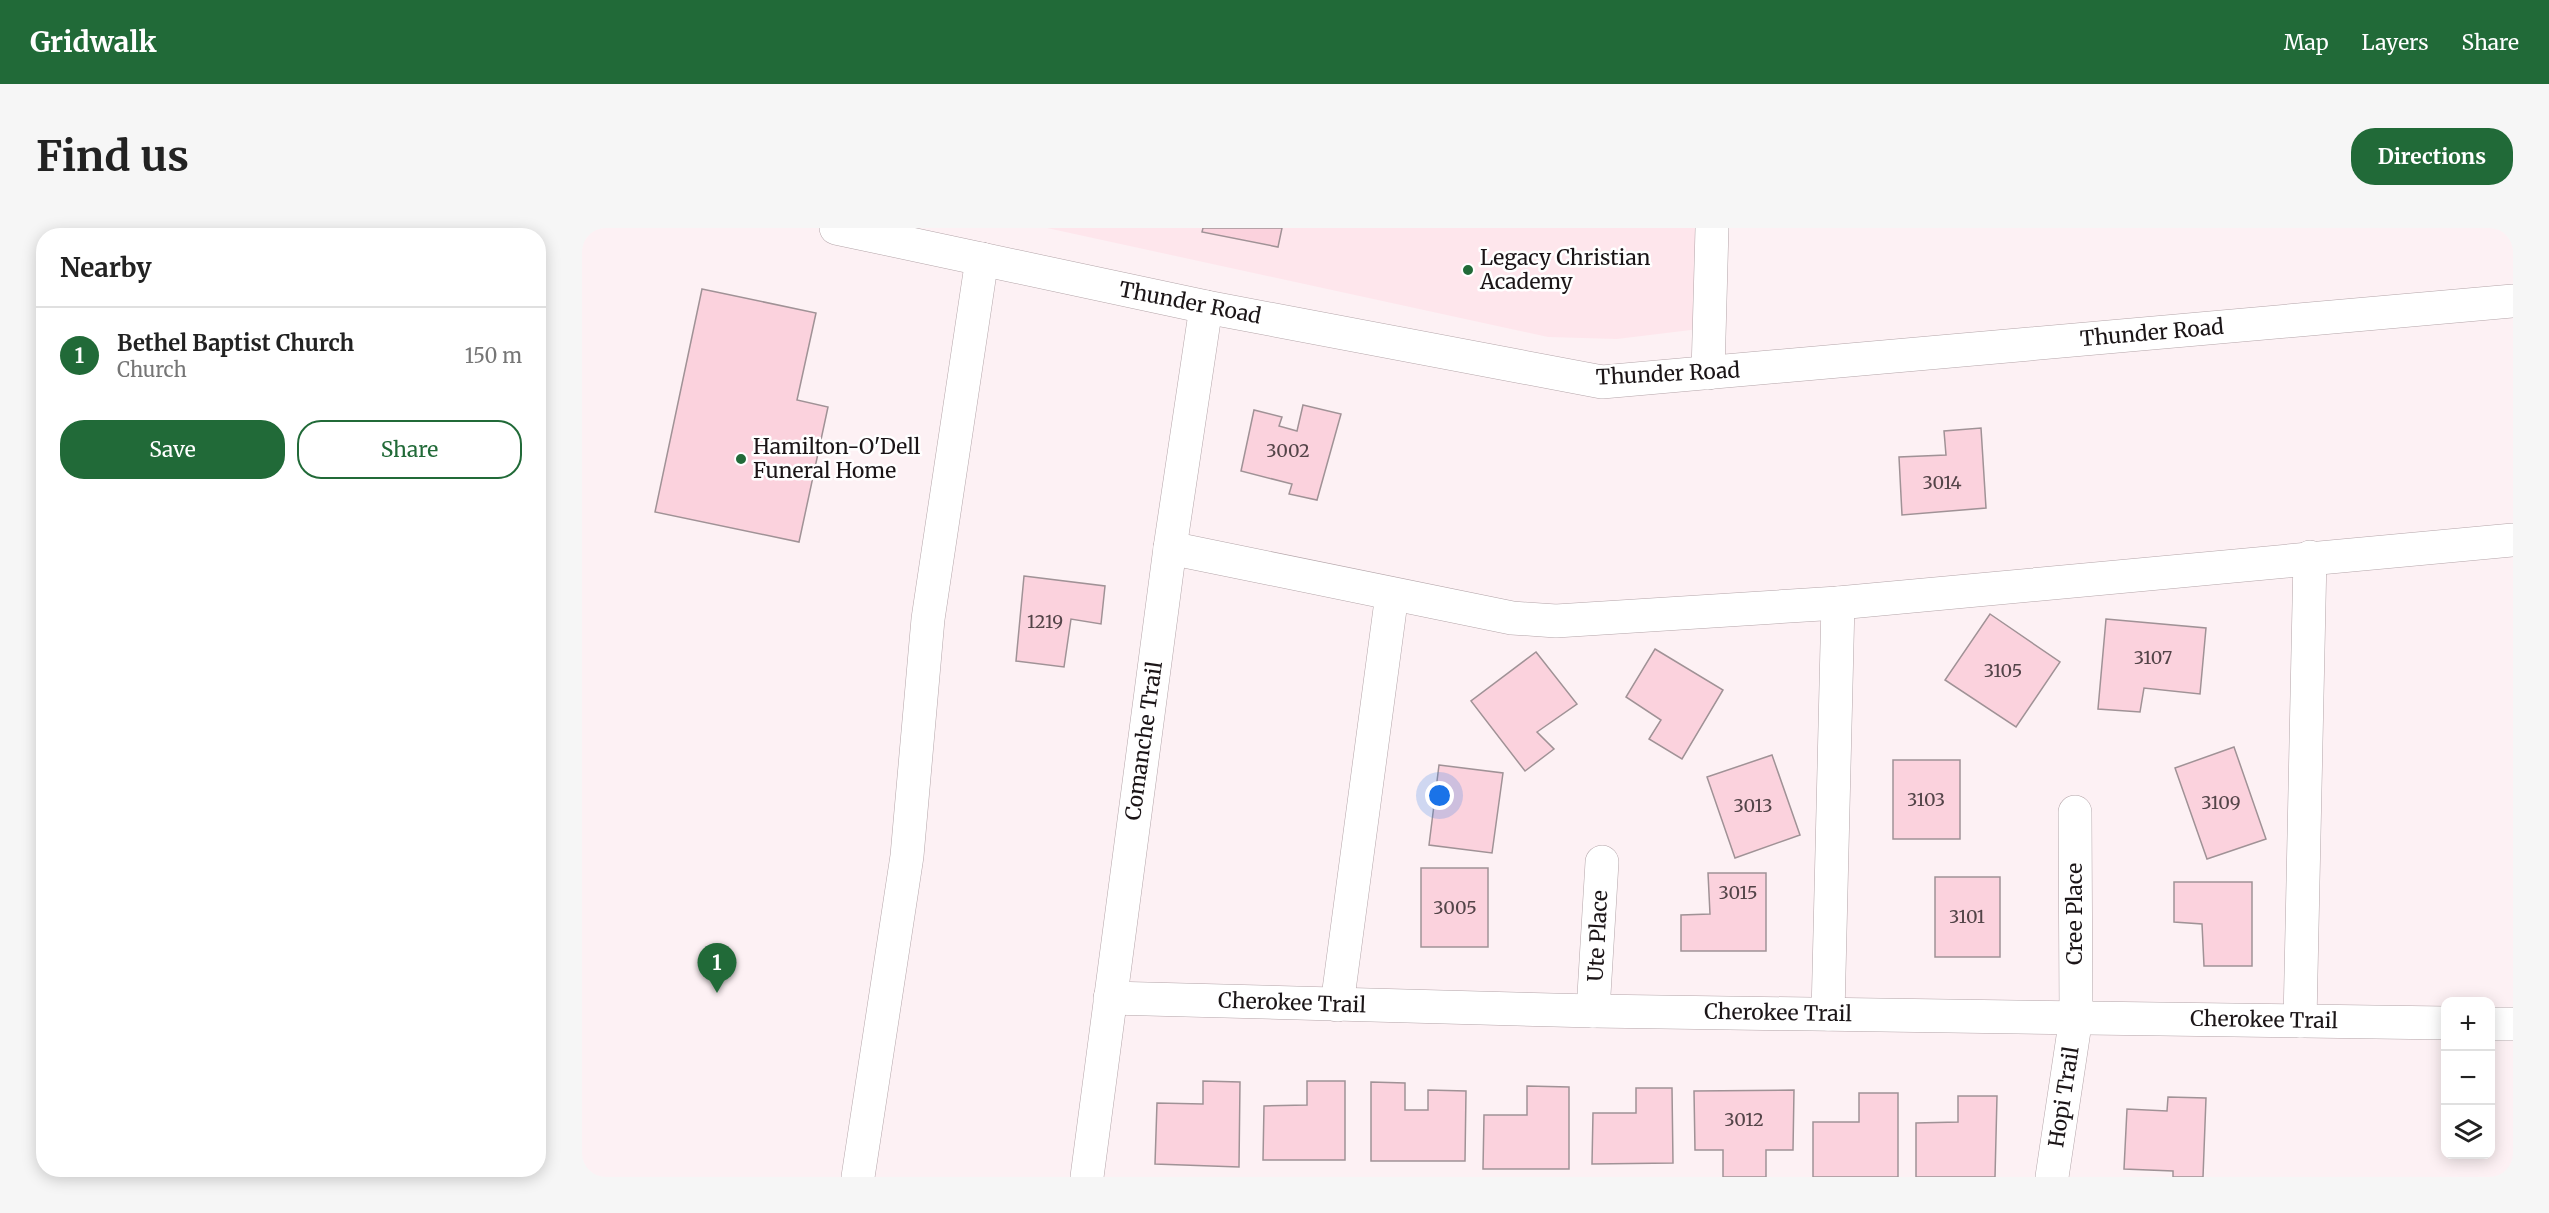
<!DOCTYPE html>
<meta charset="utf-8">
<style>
:root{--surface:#fff;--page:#f6f6f6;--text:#222;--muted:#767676;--line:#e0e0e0;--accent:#216a38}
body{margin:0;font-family:Merriweather,serif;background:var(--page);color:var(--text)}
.controls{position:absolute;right:18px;bottom:18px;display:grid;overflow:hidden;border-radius:12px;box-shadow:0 3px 15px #0003}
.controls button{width:54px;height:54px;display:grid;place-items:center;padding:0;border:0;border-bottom:2px solid var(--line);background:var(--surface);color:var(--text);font:30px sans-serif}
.you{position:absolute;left:858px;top:568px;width:21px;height:21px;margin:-15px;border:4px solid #fff;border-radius:50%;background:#1a73e8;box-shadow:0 0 0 9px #1a73e833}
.badge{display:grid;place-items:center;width:39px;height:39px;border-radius:50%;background:var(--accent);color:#fff;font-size:20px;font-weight:700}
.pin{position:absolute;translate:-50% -50px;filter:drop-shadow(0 2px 3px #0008)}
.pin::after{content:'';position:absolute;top:32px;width:21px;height:18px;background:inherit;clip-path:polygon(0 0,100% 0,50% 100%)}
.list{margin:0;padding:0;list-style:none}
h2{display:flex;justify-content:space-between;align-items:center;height:78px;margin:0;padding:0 24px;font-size:26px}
h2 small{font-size:20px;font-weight:400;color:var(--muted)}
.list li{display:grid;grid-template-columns:39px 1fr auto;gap:18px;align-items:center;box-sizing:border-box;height:96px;padding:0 24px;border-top:2px solid var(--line)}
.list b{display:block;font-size:22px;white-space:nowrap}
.list p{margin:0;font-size:20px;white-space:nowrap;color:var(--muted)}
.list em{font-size:20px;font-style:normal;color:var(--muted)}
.actions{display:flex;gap:12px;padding:18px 24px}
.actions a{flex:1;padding:14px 0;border:2px solid var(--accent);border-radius:24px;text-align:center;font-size:21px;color:var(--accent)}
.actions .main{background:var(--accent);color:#fff}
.icon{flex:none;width:33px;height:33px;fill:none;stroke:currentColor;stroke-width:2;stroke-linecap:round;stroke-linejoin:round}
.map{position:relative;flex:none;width:1931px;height:949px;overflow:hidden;border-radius:24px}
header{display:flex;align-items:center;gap:36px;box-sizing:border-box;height:84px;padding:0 30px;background:var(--accent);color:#fff}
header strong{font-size:28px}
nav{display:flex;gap:33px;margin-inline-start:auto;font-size:21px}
.intro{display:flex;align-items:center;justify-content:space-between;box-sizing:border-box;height:144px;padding:0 36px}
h1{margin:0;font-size:42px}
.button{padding:15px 27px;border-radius:24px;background:var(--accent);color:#fff;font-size:21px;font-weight:700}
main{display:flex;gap:36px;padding:0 36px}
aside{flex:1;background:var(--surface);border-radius:24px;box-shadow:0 3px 15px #0003}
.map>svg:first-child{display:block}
.built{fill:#fee6ec}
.building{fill:#fbd2dd;stroke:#a09296;stroke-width:1.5}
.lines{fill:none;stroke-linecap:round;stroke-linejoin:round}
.minor-casing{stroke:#b4a5a9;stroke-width:34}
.minor{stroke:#fff;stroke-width:33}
.poi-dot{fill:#216a38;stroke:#fff;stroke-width:2}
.labels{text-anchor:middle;stroke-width:5;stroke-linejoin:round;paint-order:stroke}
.number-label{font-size:18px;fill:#534448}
.poi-label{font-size:21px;fill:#1b1517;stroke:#fff;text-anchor:start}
.street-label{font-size:21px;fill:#1b1517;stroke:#fff}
</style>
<header>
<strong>Gridwalk</strong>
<nav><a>Map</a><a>Layers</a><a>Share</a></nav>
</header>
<div class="intro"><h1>Find us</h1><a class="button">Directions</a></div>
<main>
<aside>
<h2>Nearby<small></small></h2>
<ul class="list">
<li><span class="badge">1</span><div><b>Bethel Baptist Church</b><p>Church</p></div><em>150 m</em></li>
</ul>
<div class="actions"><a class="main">Save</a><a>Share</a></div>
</aside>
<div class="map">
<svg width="1931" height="949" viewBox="0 0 1931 949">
<rect width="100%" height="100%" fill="#fdf1f4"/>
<!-- built -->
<polygon class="built" points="465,0 1116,0 1117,101 1035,111 966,109"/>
<!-- building -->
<g class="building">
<polygon points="621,0 700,0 696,19 620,4"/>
<polygon points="120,61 234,85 215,172 246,179 217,314 73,284"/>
<polygon points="721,177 759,186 735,272 707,266 710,256 659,243 672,182 700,189 697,198 715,203"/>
<polygon points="1399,200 1404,280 1320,287 1317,229 1364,227 1362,203"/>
<polygon points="442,348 523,358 519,396 489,391 482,439 434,433"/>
<polygon points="1408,386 1478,434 1434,499 1363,452"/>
<polygon points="1524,391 1624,400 1618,466 1562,460 1558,484 1516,481"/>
<polygon points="1073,421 1141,462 1100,531 1067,511 1079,492 1044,469"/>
<polygon points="954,424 995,476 955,504 972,521 943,543 889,473"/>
<polygon points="1652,519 1684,611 1625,631 1593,540"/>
<polygon points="1190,527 1218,607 1153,630 1125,549"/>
<rect x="1311" y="532" width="67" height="79"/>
<polygon points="857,537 921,545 910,625 847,617"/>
<rect x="839" y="640" width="67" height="79"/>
<polygon points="1126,645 1184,645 1184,723 1099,723 1099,687 1128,686"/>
<rect x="1353" y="649" width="65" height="80"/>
<polygon points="1592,654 1670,654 1670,738 1622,738 1620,696 1592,694"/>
<polygon points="621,853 658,854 657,939 573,936 575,875 621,876"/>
<polygon points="725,853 763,853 763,932 681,932 682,878 725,877"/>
<polygon points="789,854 823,855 823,882 846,882 846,862 884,863 883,933 789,933"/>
<polygon points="945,858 987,859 987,941 901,941 902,887 945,887"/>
<polygon points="1054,860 1090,860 1091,935 1010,936 1011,885 1054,885"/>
<polygon points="1212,862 1211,922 1184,922 1184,949 1141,949 1141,922 1113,922 1112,863"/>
<polygon points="1277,865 1316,865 1316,949 1231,949 1231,894 1277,894"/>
<polygon points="1376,868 1415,868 1413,949 1334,949 1334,895 1376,894"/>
<polygon points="1586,869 1624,870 1621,949 1591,949 1591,943 1542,941 1545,881 1585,883"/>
</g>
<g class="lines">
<defs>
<g id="minor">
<polyline points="254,0 624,79 1020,154 1931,73"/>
<polyline points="1126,145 1130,0"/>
<polyline points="588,320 930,390 974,393 1256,375 1931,312"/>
<polyline points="528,770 1011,783 1864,795"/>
<polyline points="755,777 810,366"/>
<polyline points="1011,783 1020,634"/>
<polyline points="1246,786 1256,375"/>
<polyline points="1718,793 1728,329"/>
<polyline points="1908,796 1931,796"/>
<polyline points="276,949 325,628 346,391 400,31"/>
<polyline points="505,949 588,320 624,79"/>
<polyline points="1470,949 1494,789 1493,584"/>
</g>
</defs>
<!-- minor casing -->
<use href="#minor" class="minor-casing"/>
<!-- minor -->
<use href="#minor" class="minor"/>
</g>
<!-- markers -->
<g class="poi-dot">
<circle cx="886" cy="42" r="6"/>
<circle cx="159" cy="231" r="6"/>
</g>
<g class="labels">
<!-- number labels -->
<g class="number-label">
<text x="706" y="229">3002</text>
<text x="1360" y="261">3014</text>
<text x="463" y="400">1219</text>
<text x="1571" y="436">3107</text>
<text x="1421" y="449">3105</text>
<text x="1344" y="578">3103</text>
<text x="1639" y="581">3109</text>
<text x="1171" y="584">3013</text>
<text x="1156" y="671">3015</text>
<text x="873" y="686">3005</text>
<text x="1385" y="695">3101</text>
<text x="1162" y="898">3012</text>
</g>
<!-- poi labels -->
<g class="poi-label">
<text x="898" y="37">Legacy Christian<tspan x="898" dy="24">Academy</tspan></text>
<text x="171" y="226">Hamilton-O'Dell<tspan x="171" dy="24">Funeral Home</tspan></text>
</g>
<!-- street labels -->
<g class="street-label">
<text transform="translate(608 75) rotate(11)" y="7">Thunder Road</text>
<text transform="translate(1570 105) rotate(-5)" y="7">Thunder Road</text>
<text transform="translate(1086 146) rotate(-3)" y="7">Thunder Road</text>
<text transform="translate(562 513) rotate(-82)" y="7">Comanche Trail</text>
<text transform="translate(1493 686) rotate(-90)" y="7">Cree Place</text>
<text transform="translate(1016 708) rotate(-87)" y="7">Ute Place</text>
<text transform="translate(710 775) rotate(2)" y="7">Cherokee Trail</text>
<text transform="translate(1196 785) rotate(1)" y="7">Cherokee Trail</text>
<text transform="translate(1682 792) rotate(1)" y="7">Cherokee Trail</text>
<text transform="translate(1482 869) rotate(-81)" y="7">Hopi Trail</text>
</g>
</g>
</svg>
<div class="controls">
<button>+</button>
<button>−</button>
<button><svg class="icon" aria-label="layers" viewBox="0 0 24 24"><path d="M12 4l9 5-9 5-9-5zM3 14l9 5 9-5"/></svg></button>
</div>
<div class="you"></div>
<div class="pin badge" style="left:135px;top:765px">1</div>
</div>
</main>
